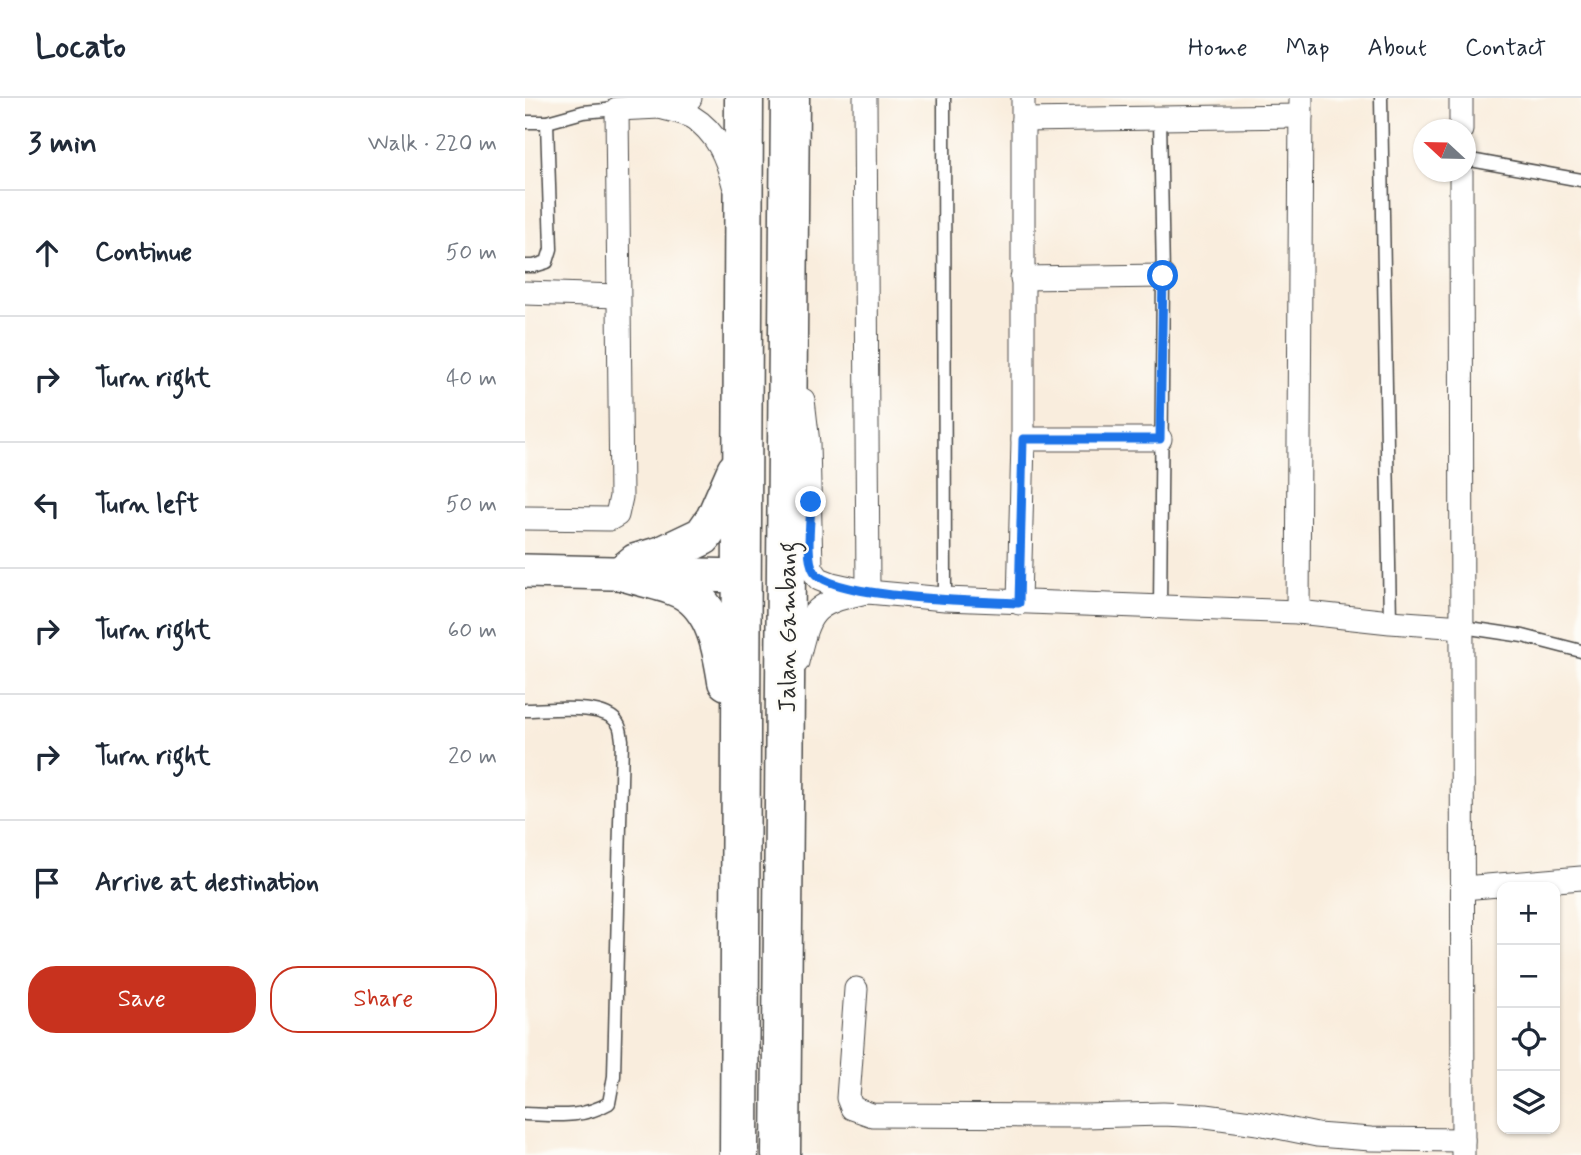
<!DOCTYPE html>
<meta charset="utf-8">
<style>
:root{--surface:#fff;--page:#f2f2f3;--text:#1f2937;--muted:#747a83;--line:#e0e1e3;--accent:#c8321e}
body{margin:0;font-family:Mynerve,sans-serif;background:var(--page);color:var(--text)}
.controls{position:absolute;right:21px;bottom:21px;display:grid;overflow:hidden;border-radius:14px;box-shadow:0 2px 5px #0004}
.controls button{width:63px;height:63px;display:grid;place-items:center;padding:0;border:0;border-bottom:2px solid var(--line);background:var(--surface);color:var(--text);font:35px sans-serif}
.compass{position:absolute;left:888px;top:21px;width:63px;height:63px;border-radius:50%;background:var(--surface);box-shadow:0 2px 5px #0004;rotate:292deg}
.stop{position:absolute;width:21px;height:21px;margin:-16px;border:5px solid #1a73e8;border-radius:50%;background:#fff}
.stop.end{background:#1a73e8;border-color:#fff;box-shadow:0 2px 7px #0008}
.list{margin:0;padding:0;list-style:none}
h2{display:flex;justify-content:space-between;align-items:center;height:91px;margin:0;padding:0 28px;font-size:30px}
h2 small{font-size:23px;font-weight:400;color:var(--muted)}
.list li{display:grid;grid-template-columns:46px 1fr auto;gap:21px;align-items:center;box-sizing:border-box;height:126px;padding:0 28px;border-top:2px solid var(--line)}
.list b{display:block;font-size:26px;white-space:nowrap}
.list em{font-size:23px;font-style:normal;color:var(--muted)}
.actions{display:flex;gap:14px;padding:21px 28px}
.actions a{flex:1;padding:16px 0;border:2px solid var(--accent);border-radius:28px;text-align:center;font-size:24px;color:var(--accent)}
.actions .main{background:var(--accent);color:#fff}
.icon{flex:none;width:38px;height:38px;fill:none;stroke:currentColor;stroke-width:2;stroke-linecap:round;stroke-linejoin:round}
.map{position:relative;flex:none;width:1056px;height:1057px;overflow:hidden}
header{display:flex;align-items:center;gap:42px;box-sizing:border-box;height:98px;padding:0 35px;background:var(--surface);border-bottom:2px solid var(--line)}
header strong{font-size:33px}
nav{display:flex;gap:38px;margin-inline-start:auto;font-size:24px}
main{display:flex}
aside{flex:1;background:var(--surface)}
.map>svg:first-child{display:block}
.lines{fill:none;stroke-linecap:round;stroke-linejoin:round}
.lane-casing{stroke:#4a4846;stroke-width:15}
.street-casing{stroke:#4a4846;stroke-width:25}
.secondary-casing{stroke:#4a4846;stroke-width:36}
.highway-casing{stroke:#4a4846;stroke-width:41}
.lane{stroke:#fff;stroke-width:12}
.street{stroke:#fff;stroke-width:23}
.secondary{stroke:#fff;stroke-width:33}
.highway{stroke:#fff;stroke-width:38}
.route{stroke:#1a73e8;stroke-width:9}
.labels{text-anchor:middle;stroke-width:5;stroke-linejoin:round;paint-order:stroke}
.street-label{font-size:24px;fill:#2b2b2b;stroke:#fdfcf7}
</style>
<header>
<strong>Locato</strong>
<nav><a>Home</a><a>Map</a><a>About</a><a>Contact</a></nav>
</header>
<main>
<aside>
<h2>3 min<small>Walk · 220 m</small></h2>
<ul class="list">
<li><svg class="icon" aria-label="ahead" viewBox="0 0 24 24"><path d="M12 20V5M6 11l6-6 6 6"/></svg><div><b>Continue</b></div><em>50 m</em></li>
<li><svg class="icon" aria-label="right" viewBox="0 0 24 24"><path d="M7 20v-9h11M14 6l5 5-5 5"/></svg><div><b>Turn right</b></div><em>40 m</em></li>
<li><svg class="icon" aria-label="left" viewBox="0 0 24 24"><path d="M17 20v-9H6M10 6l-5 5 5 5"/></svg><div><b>Turn left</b></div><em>50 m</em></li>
<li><svg class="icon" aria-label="right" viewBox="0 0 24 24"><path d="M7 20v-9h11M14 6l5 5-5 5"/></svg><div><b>Turn right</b></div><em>60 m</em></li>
<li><svg class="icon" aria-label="right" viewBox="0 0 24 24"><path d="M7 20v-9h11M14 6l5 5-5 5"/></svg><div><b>Turn right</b></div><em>20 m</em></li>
<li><svg class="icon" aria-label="arrive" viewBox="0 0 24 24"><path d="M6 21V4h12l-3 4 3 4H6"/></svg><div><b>Arrive at destination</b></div></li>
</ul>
<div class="actions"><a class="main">Save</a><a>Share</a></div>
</aside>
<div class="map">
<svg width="1056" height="1057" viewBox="0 0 1056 1057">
<rect width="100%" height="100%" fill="#fdfcf7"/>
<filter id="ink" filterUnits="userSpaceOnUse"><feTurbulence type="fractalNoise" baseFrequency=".0143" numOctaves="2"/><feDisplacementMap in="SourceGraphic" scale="14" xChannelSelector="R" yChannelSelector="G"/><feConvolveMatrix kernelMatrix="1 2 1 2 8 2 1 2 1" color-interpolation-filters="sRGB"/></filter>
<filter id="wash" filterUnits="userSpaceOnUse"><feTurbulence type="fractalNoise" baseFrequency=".00686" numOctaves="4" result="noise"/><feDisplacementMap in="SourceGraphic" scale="28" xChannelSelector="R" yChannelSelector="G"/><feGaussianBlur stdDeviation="1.57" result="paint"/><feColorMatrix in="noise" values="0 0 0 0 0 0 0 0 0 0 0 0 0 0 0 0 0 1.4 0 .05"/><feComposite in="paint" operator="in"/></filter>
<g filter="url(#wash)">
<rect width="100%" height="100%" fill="#f9eddd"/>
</g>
<g filter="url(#ink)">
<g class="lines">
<defs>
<g id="lane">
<polyline points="419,0 420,501"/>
<polyline points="856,0 865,524"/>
<polyline points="635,20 638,178 635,511"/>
<polyline points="0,24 22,24 58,14 92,11"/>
<polyline points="940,61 1056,82"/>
<polyline points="0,168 9,168 22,164 26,151 22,24"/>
<polyline points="938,529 998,538 1056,553"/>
<path d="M0,612C23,612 81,604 93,626C96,630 96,637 97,642L89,978L84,1005C56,1021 31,1017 0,1016"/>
</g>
<g id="street">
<polyline points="340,0 343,494"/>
<polyline points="936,0 936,32"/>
<path d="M135,9C145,12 158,14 167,19C192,34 202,60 209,87"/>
<polyline points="498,22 776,18"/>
<polyline points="936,74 938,1057"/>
<polyline points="497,180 638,178"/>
<polyline points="0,195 93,198"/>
<polyline points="278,302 283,345 286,470 294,481 307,486 343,494 420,501 773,514 865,524 938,529"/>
<polyline points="498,341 635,341"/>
<polyline points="0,420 85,421 92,417 96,399 92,11 135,9 165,0"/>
<polyline points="494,505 498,341 498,0"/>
<polyline points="773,514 776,0"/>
<path d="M272,564C284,515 285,506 337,495"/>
<polyline points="938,790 1056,780"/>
<polyline points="331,891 323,1000 327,1010 347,1017 560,1018 638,1016 681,1018 733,1025 792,1037 846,1041 938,1042"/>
</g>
<polyline id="secondary" points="0,473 217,478"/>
<g id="highway">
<path d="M100,474C118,480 141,483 158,492C190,509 197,551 202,583"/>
<polyline points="100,474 111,465 138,457 178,438 190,421 211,373"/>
<polyline points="214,1057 219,0"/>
<polyline points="256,1057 265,0"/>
</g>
</defs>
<!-- lane casing -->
<use href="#lane" class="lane-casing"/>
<!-- street casing -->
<use href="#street" class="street-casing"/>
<!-- secondary casing -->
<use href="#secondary" class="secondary-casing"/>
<!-- highway casing -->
<use href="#highway" class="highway-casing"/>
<!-- lane -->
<use href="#lane" class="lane"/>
<!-- street -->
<use href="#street" class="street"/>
<!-- secondary -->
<use href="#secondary" class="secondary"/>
<!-- highway -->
<use href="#highway" class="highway"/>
</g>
</g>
<g class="lines" filter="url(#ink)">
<!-- route -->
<path class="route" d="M286,404C286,420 280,460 289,473C305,501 458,503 494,505L498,341H635L638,178"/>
</g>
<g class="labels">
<!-- street labels -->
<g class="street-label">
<text transform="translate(262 529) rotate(-90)" y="8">Jalan Gambang</text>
</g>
</g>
</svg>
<div class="controls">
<button>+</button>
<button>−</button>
<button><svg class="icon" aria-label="locate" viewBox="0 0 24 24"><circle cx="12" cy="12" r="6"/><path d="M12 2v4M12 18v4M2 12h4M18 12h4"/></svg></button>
<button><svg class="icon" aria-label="layers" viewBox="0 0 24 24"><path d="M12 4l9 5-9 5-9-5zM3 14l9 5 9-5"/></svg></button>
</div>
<svg class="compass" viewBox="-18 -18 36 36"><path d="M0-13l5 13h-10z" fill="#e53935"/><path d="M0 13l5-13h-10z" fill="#747a83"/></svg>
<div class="stop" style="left:638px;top:178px"></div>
<div class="stop end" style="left:286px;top:404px"></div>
</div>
</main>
